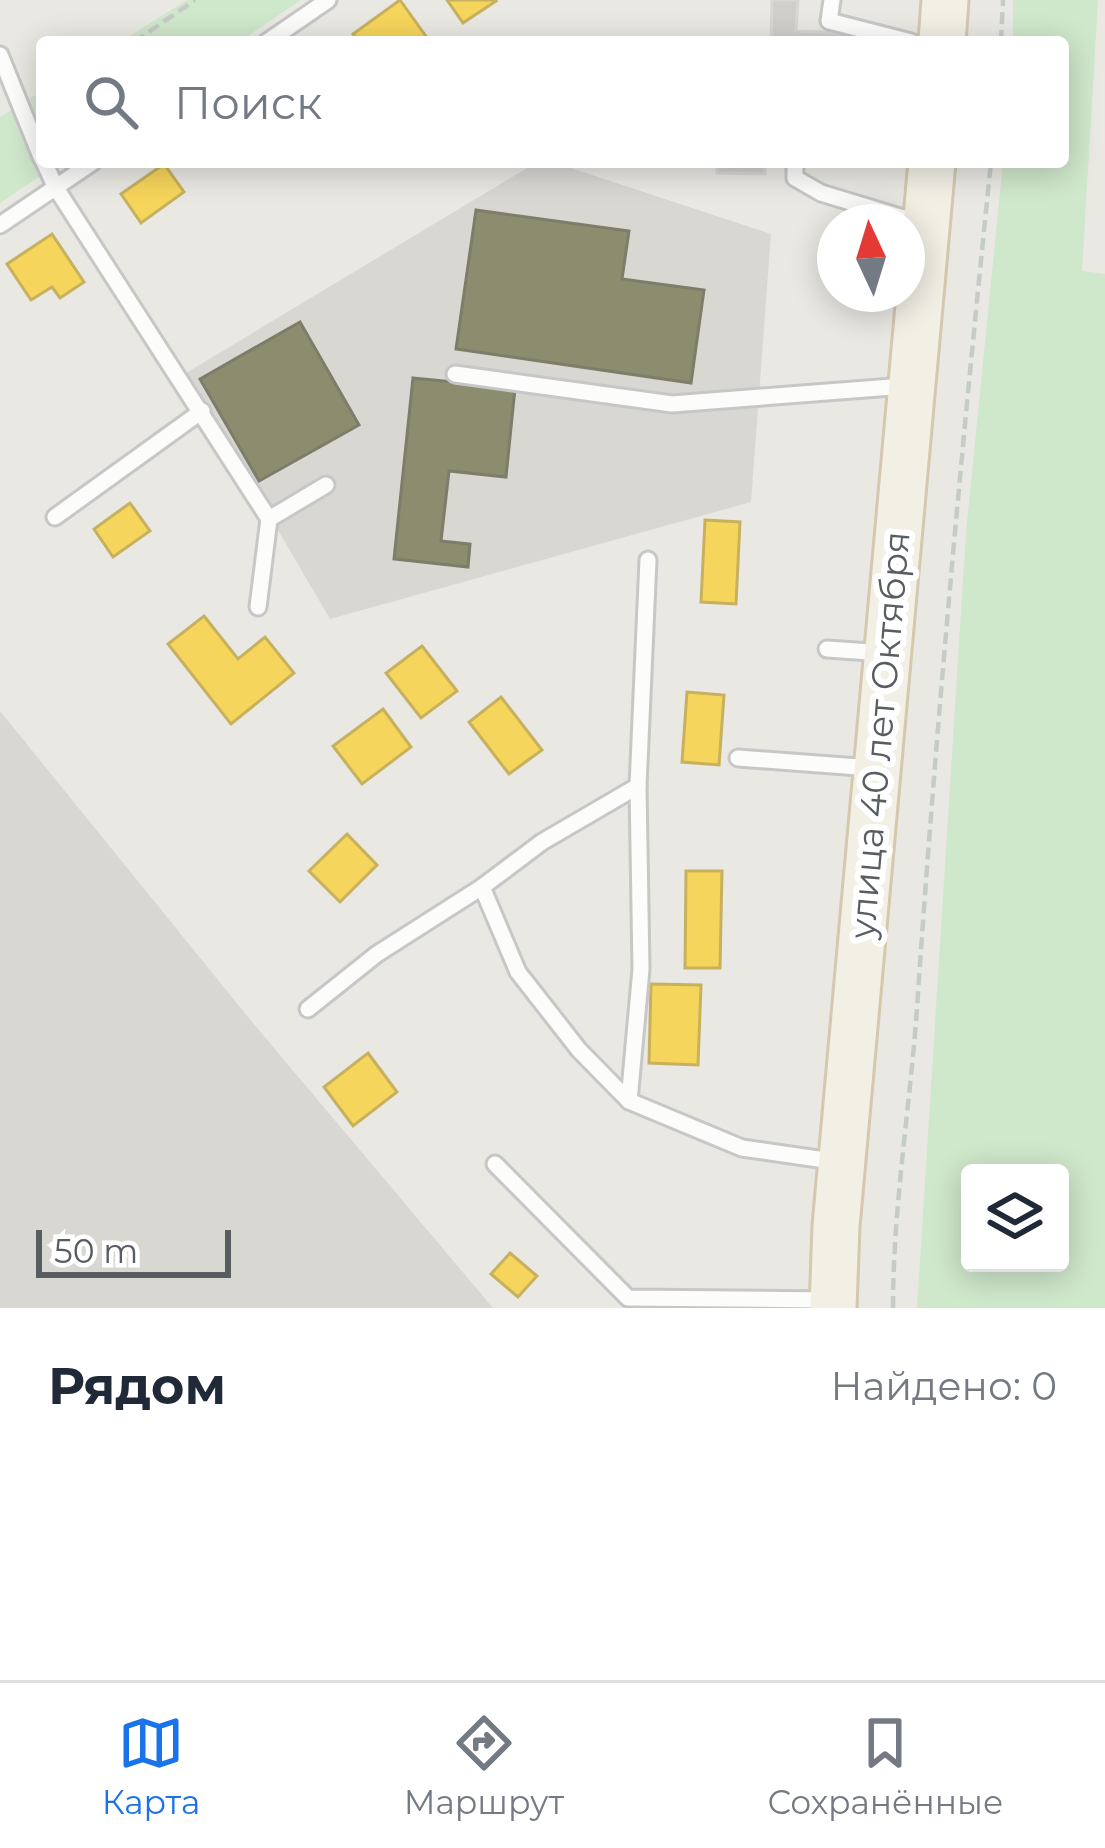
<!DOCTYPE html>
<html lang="ru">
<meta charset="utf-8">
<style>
:root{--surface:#fff;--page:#f6f6f7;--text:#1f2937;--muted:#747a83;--line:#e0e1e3;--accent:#1a73e8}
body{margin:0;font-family:Montserrat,sans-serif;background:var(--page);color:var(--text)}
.controls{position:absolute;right:36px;bottom:36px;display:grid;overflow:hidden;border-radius:12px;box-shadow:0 6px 30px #0003}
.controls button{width:108px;height:108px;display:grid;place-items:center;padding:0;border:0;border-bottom:3px solid var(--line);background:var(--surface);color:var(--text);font:60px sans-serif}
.compass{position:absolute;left:817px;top:204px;width:108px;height:108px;border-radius:50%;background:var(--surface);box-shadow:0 6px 30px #0003;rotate:356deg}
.scale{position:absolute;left:36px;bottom:30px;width:195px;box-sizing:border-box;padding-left:12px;border:6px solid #585d62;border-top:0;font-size:33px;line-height:42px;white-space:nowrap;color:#585d62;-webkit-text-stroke:9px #fff;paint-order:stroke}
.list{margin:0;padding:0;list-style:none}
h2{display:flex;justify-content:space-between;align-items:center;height:156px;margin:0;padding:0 48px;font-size:51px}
h2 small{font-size:39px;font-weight:400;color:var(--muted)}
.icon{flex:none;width:66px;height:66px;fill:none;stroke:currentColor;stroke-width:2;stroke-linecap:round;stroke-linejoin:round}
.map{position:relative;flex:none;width:1105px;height:1308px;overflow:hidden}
.search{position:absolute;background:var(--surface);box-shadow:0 6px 30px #0003;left:36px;right:36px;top:36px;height:132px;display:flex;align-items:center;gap:30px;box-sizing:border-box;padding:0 42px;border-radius:12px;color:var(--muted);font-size:45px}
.sheet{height:372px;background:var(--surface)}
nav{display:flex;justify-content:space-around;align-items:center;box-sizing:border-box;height:168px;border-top:3px solid var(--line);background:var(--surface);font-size:33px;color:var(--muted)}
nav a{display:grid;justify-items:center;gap:6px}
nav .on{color:var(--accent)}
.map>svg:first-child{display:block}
.industrial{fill:#d9d7d2}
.green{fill:#cfe7cb;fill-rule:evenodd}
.homes{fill:#f6d55c;stroke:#c7b15e;stroke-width:3}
.industry{fill:#8c8c6e;stroke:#7c7e6a;stroke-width:3}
.building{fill:#d0cfcb;stroke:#d9d7d2;stroke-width:3}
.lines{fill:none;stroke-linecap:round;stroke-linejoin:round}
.lane-casing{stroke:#c7c7c7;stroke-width:21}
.primary-casing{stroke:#d4c9ae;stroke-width:51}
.path{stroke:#c5ccc8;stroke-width:4.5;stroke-dasharray:12 6;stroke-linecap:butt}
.lane{stroke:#fcfcfb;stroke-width:15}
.primary{stroke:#f2f0e5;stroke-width:45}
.labels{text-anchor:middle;stroke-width:12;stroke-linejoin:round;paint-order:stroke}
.street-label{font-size:36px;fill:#585d62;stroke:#fff}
</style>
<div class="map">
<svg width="1105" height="1308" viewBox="0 0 1105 1308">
<rect width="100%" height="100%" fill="#eae8e2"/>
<!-- industrial -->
<g class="industrial">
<polygon points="537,162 553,162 771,234 751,502 330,619 186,373"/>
<polygon points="0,711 248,1017 493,1308 0,1308"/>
</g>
<!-- green -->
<g class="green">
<polygon points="187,0 301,0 239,42 120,42"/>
<path d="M1013,0H1098L1082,271L1105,274V1308H917L966,533L1003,162H1063V42H1013ZM1060,1173V1263H970V1173Z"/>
<polygon points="42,91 42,162 61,162 0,203 0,117"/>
</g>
<!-- homes -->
<g class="homes">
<polygon points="400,0 430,42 359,42 353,34"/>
<polygon points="447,0 495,0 496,1 463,23"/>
<polygon points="164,164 184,192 141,223 121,194"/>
<polygon points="52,234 84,282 60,298 52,287 31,300 7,264"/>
<polygon points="130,503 150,531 113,557 94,529"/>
<polygon points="705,520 740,522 736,604 701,602"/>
<polygon points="204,616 238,659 265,637 294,673 231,724 168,644"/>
<polygon points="422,646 457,691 421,718 386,673"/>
<polygon points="687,692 724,695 719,765 682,762"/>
<polygon points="501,697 542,750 509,774 469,722"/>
<polygon points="383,709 411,747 362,784 333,746"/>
<polygon points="347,834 377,865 340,902 309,871"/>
<polygon points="686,871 722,871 720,968 685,968"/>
<polygon points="651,984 701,985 698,1065 649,1063"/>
<polygon points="368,1053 397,1092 353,1126 324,1087"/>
<polygon points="510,1253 537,1276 518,1297 491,1274"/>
</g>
<!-- industry -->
<g class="industry">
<polygon points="476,210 629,231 622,279 704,290 691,383 456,349"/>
<polygon points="300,322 359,425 259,481 200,379"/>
<polygon points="413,378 515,388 506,477 449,471 441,541 470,544 468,567 394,559"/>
</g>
<!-- building -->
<g class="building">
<polygon points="772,0 798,0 796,31 850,33 850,42 771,42"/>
<polygon points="717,162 765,162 765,174 717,173"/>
</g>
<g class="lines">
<defs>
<g id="lane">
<polyline points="832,0 829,21 911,42"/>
<polyline points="267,42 328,0"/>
<polyline points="0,55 42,159"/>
<polyline points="44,162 56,188 269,519 326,485"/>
<polyline points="795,162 795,178 821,193 923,224"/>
<polyline points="0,225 93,162"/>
<polyline points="455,374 672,404 905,386"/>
<polyline points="55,517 202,411"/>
<polyline points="258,607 269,519"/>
<polyline points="827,649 884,653"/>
<polyline points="738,758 872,768"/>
<polyline points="482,887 542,842 638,786"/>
<polyline points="308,1009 377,954 482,887 518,972 579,1050 629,1101 742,1148 839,1162"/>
<polyline points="629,1101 641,969 638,786 648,560"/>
<polyline points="495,1164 628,1298 830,1300"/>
</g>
<g id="primary">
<polyline points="942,42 945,0"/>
<polyline points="833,1308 836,1226 932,162"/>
</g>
</defs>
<!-- lane casing -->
<use href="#lane" class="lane-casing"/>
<!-- primary casing -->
<use href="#primary" class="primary-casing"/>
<!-- path -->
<g class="path">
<polyline points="134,42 195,0"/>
<polyline points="1001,42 1003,0"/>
<path d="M893,1308C893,1207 910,1108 917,1008C936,726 962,444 991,162"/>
</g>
<!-- lane -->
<use href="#lane" class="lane"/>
<!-- primary -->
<use href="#primary" class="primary"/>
</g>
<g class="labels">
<!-- street labels -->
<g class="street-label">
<text transform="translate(879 735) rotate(-85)" y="13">улица 40 лет Октября</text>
</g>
</g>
</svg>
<div class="controls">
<button><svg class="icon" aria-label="layers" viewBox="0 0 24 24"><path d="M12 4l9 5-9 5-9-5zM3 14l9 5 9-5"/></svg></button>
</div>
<svg class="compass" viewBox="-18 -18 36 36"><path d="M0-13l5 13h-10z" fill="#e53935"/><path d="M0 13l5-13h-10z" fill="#747a83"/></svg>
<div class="scale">50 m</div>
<div class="search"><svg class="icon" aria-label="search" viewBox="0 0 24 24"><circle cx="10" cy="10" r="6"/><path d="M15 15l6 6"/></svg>Поиск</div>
</div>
<section class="sheet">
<h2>Рядом<small>Найдено: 0</small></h2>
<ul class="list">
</ul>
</section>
<nav>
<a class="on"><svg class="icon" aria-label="map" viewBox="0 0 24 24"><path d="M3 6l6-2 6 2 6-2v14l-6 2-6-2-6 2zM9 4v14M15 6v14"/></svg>Карта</a>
<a><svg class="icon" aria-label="directions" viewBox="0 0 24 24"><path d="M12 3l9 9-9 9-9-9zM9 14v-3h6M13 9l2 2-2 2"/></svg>Маршрут</a>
<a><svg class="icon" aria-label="saved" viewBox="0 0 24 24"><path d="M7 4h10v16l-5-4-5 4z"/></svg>Сохранённые</a>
</nav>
